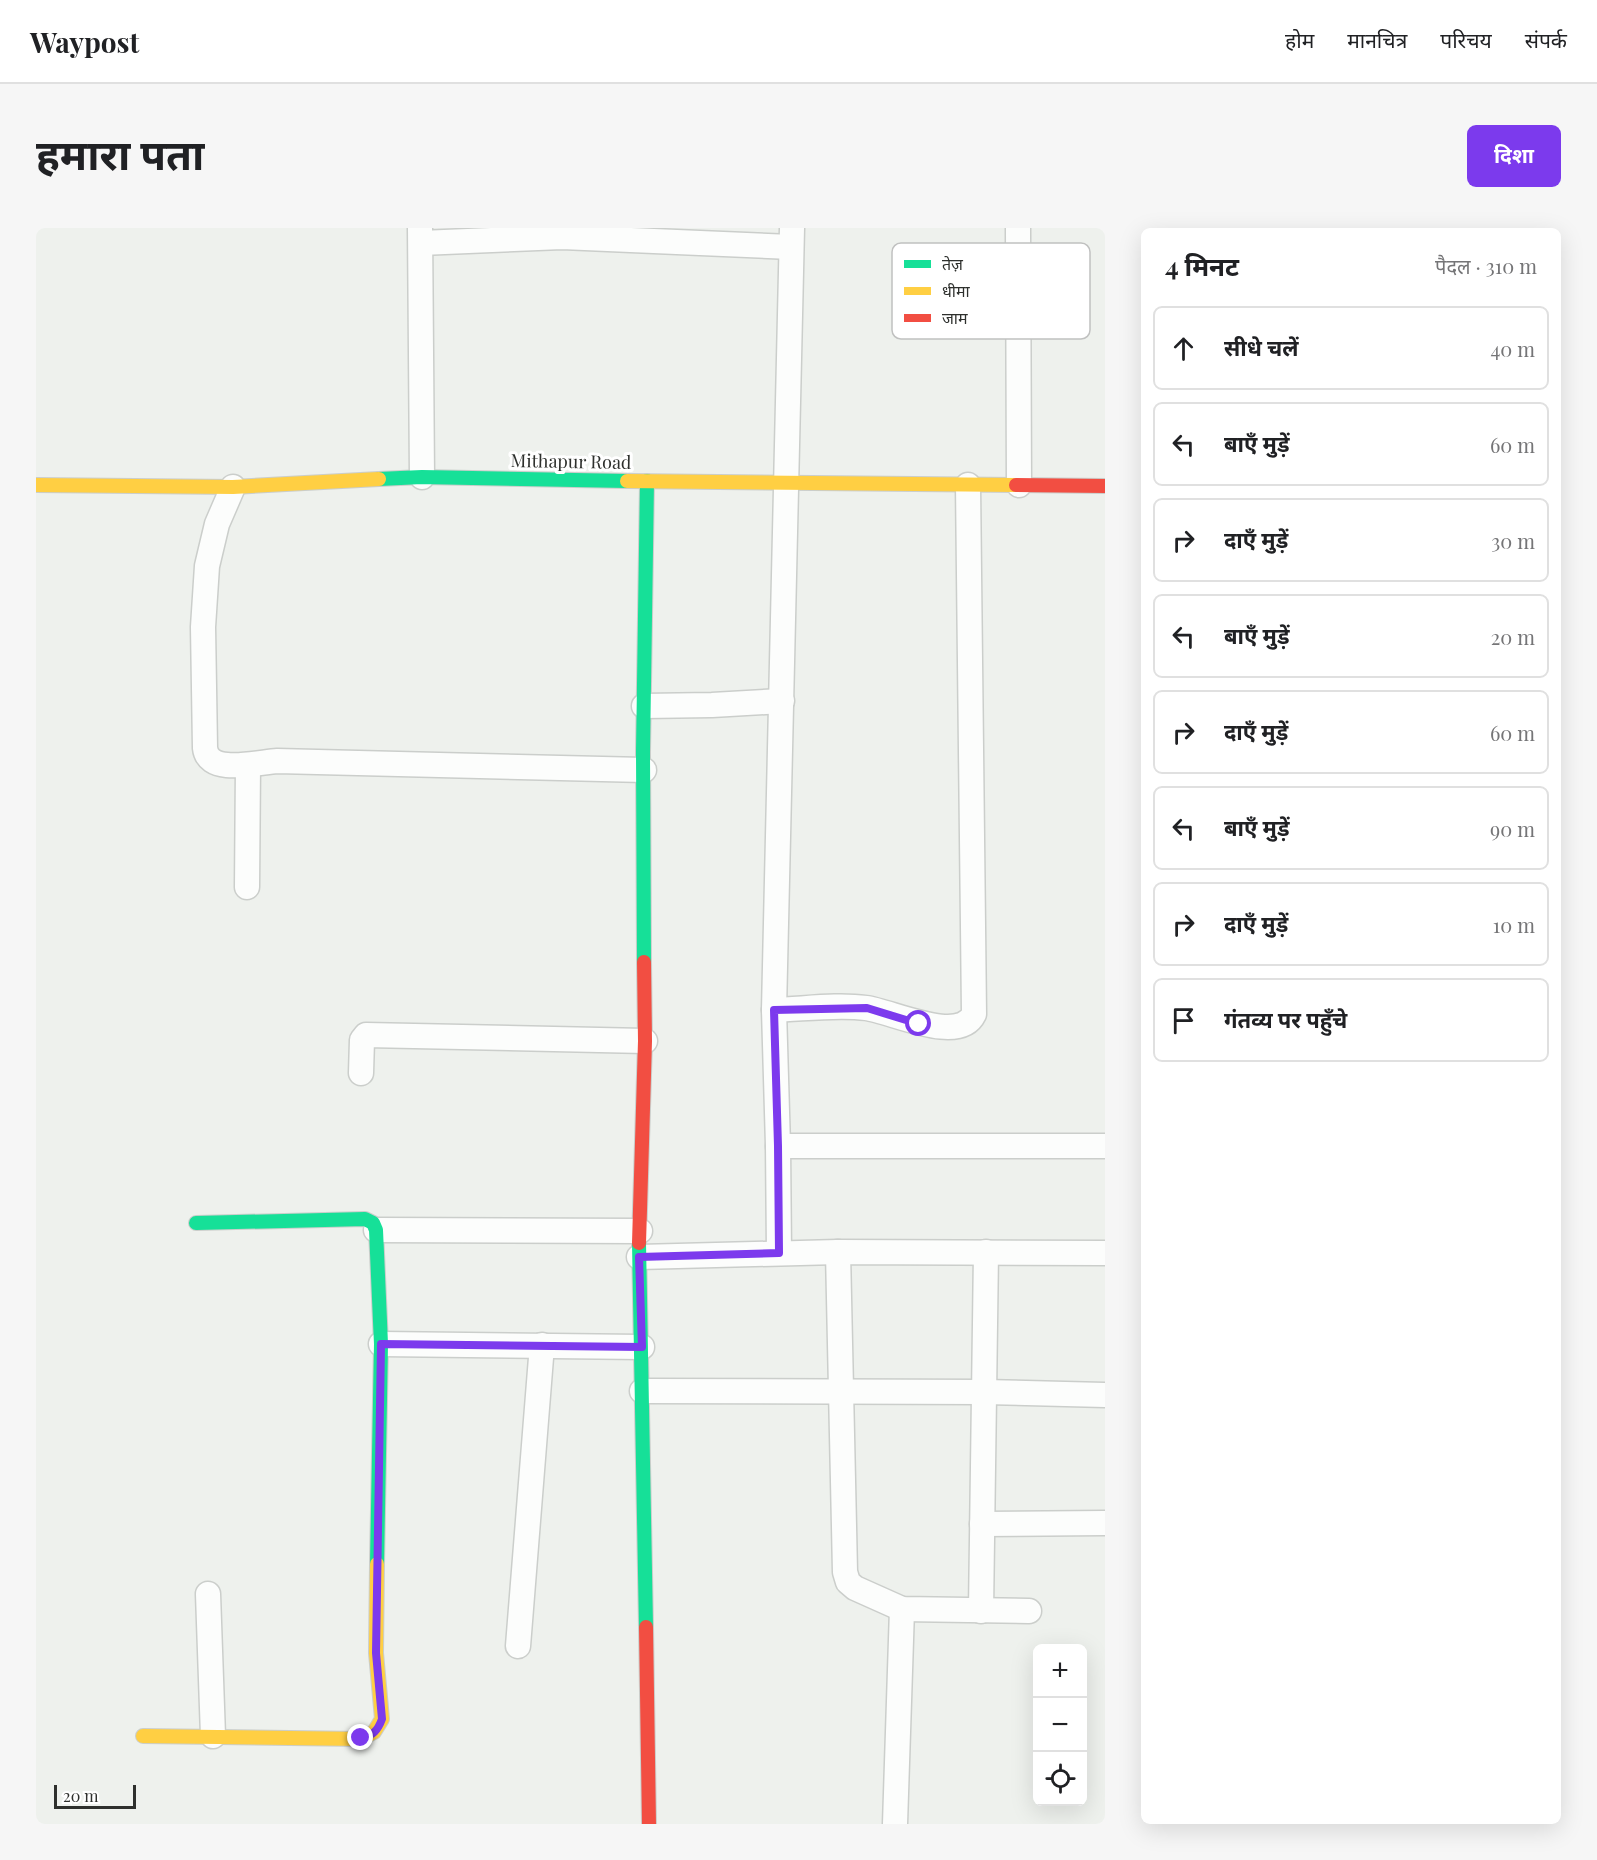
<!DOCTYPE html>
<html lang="hi">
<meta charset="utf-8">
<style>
:root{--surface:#fff;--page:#f6f6f6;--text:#202124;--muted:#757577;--line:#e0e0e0;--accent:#7c3aed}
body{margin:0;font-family:"Playfair Display","Noto Sans Devanagari",serif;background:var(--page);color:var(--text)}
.controls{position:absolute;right:18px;bottom:18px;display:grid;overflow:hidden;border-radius:9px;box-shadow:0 6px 24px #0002}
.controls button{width:54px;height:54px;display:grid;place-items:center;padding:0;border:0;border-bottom:2px solid var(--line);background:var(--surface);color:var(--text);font:30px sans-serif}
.scale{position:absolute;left:18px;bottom:15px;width:82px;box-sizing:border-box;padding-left:6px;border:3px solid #2e302d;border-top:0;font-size:16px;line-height:21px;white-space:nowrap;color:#2e302d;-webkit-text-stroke:4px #fff;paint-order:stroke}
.stop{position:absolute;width:18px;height:18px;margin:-14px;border:4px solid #7c3aed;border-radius:50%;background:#fff}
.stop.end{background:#7c3aed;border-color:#fff;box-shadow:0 2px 6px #0008}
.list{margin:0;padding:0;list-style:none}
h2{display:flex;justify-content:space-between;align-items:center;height:78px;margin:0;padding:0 24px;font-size:26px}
h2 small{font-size:20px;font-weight:400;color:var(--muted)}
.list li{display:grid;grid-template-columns:39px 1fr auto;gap:18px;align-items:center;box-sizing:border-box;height:84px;margin:0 12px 12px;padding:0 12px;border:2px solid var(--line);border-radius:9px}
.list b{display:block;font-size:22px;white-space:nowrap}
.list em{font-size:20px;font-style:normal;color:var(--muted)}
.icon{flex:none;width:33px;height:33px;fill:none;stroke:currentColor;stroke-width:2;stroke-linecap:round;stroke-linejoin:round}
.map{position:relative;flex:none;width:1069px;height:1596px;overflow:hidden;border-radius:9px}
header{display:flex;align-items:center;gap:36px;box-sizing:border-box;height:84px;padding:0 30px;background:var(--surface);border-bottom:2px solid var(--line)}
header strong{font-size:28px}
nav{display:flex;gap:33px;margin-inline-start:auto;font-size:21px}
.intro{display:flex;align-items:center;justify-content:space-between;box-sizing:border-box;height:144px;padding:0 36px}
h1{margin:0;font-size:42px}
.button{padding:15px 27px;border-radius:9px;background:var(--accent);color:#fff;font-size:21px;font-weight:700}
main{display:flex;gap:36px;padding:0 36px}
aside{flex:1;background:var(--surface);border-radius:9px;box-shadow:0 6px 24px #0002}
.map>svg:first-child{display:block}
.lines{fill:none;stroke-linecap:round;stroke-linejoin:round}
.street-casing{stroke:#cbcecb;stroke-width:27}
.fast-casing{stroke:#cbcecb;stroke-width:16}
.slow-casing{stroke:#cbcecb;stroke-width:16}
.jam-casing{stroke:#cbcecb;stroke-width:16}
.street{stroke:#fcfdfc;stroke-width:24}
.fast{stroke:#16e098;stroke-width:14}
.slow{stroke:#ffcf43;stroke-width:14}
.jam{stroke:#f24e42;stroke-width:14}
.route{stroke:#7c3aed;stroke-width:8}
.labels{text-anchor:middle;stroke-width:6;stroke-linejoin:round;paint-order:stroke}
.street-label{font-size:18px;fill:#2e302d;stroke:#fff}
.key{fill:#fff;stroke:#c0c1c0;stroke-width:1.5}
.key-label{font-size:16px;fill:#2e302d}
</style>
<header>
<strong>Waypost</strong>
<nav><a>होम</a><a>मानचित्र</a><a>परिचय</a><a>संपर्क</a></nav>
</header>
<div class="intro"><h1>हमारा पता</h1><a class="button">दिशा</a></div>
<main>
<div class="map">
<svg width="1069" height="1596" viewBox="0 0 1069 1596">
<rect width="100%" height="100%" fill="#eef1ed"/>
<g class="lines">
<defs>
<g id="street">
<polyline points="384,0 386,249"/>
<polyline points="982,0 983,257"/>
<polyline points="385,15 526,9 755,19"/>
<path d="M197,259L181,296L171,338L167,399L169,520C172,548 223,534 241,533L608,542"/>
<polyline points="608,478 676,477 746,473"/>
<polyline points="211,659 212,537"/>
<path d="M738,782C768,781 801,776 830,780C855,783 923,817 938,786L932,257"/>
<polyline points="325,845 326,812 330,807 609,813"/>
<polyline points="742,918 1069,918"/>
<polyline points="340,1002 604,1003"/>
<polyline points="802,1024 809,1344 812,1354 819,1360 866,1381 993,1383"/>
<polyline points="743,1025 742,918 738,782 756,0"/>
<polyline points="603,1029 802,1024 1069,1025"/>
<polyline points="345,1116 606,1119"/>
<polyline points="606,1163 948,1164 1069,1167"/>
<polyline points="946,1296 1069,1295"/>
<polyline points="172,1366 177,1508"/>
<polyline points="945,1383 950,1024"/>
<polyline points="482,1418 506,1117"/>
<polyline points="859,1596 866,1381"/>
</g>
<g id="fast">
<polyline points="343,251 386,249 591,253"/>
<polyline points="608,734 607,524 611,253"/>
<polyline points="160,995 329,991 337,995 340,1002 345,1116 341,1336"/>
<polyline points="603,1015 610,1399"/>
</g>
<g id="slow">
<polyline points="591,253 980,257"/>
<polyline points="0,257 197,259 343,251"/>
<polyline points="107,1508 325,1511 338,1504 346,1491 340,1425 341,1336"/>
</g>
<g id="jam">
<polyline points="980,257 1069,258"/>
<polyline points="603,1015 609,813 608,734"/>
<polyline points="610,1399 613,1596"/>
</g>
</defs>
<!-- street casing -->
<use href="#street" class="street-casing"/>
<!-- fast casing -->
<use href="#fast" class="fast-casing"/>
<!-- slow casing -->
<use href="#slow" class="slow-casing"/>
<!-- jam casing -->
<use href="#jam" class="jam-casing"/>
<!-- street -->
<use href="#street" class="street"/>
<!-- fast -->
<use href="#fast" class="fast"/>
<!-- slow -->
<use href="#slow" class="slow"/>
<!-- jam -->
<use href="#jam" class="jam"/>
</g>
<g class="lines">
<!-- route -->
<path class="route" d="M325,1510C337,1508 342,1502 346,1491L340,1425L345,1116L606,1119L603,1029L743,1025L742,918L738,782L831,780L883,796"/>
</g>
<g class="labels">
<!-- street labels -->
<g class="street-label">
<text transform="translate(535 234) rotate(1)" y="6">Mithapur Road</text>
</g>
</g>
<!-- legend -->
<rect x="856" y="15" width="198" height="96" rx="9" class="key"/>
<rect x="868" y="32" width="27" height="8" fill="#16e098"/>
<rect x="868" y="59" width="27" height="8" fill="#ffcf43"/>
<rect x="868" y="86" width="27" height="8" fill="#f24e42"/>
<g class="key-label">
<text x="906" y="42">तेज़</text>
<text x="906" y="69">धीमा</text>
<text x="906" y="96">जाम</text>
</g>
</svg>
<div class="controls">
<button>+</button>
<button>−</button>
<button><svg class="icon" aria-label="locate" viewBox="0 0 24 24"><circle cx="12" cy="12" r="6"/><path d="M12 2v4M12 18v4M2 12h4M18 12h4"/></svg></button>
</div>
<div class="scale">20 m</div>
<div class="stop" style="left:883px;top:796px"></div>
<div class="stop end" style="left:325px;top:1510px"></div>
</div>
<aside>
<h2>4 मिनट<small>पैदल · 310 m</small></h2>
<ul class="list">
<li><svg class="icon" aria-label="ahead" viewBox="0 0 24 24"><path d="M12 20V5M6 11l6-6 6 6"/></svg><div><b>सीधे चलें</b></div><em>40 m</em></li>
<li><svg class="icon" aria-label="left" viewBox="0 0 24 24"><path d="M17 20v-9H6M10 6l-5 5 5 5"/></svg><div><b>बाएँ मुड़ें</b></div><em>60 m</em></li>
<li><svg class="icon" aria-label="right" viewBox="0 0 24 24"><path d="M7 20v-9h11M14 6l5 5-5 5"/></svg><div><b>दाएँ मुड़ें</b></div><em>30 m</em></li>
<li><svg class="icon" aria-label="left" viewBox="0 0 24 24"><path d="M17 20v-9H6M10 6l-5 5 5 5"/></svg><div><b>बाएँ मुड़ें</b></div><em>20 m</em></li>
<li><svg class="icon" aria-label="right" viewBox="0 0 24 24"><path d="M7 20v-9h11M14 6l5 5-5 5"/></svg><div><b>दाएँ मुड़ें</b></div><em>60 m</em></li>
<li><svg class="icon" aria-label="left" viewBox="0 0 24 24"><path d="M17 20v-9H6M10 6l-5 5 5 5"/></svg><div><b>बाएँ मुड़ें</b></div><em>90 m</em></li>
<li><svg class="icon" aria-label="right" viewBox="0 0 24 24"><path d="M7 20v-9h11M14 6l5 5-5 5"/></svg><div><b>दाएँ मुड़ें</b></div><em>10 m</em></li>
<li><svg class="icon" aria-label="arrive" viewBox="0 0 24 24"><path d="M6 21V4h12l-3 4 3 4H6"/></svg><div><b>गंतव्य पर पहुँचे</b></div></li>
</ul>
</aside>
</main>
